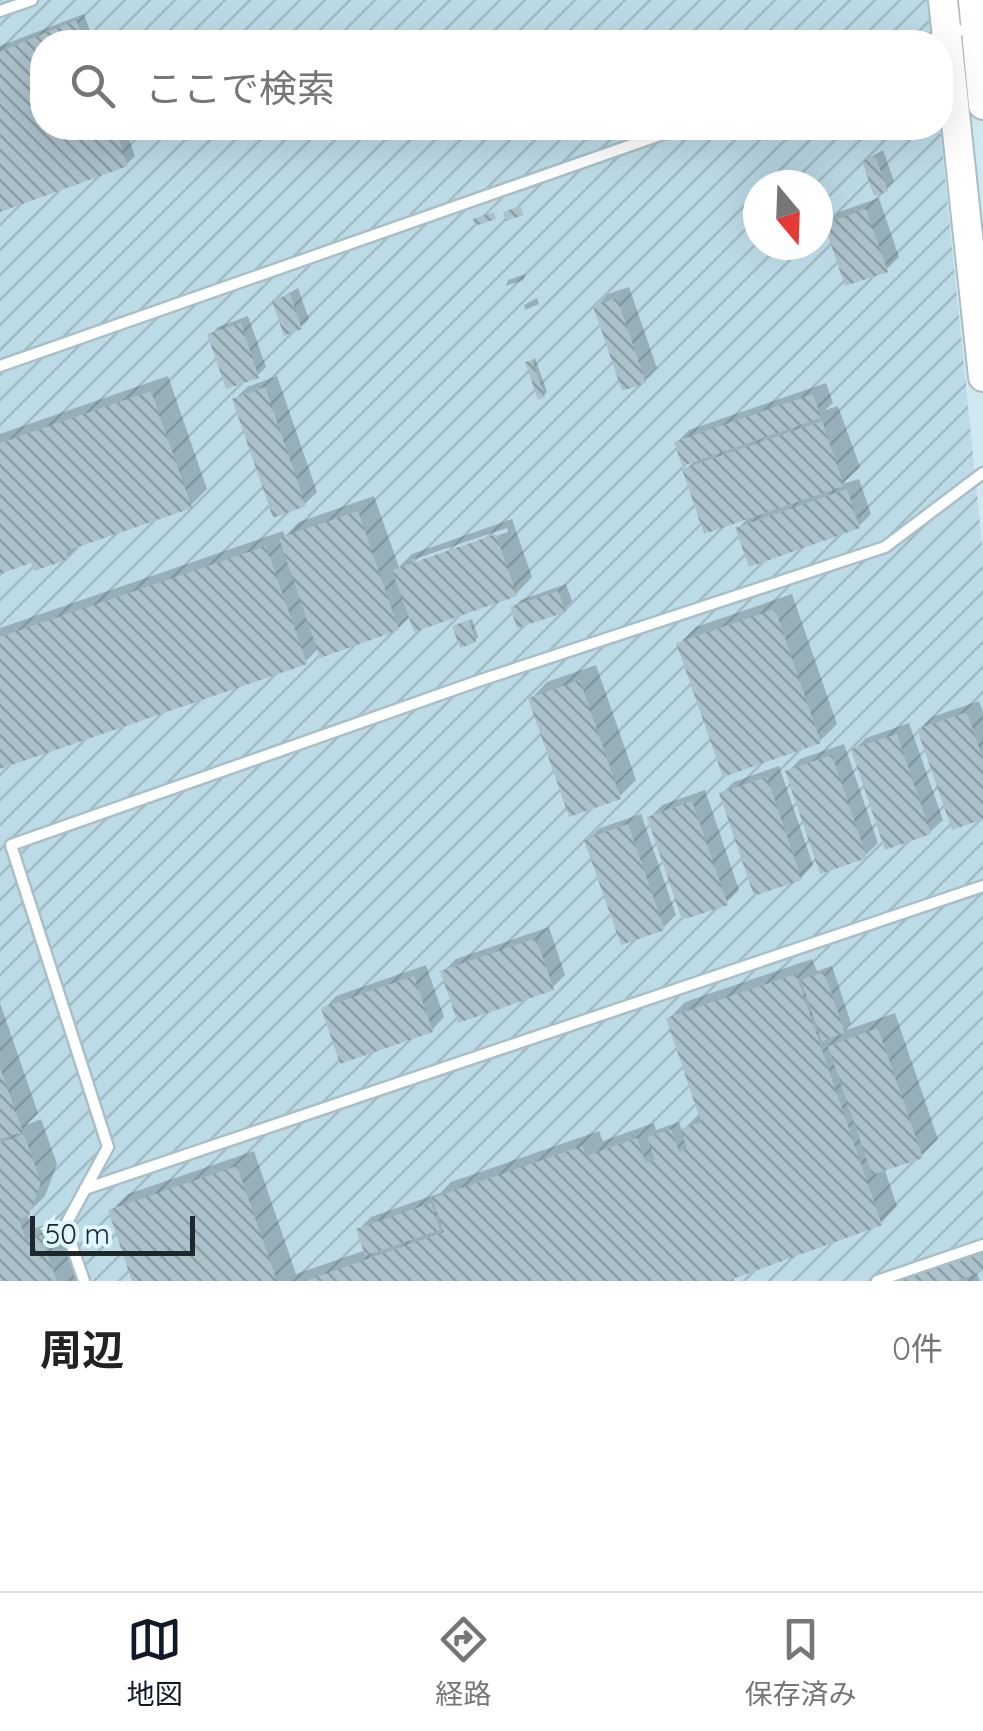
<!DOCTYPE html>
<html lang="ja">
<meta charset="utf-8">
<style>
:root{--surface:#fff;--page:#f2f2f2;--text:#222;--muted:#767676;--line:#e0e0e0;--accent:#111827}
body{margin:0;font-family:Quicksand,"Noto Sans JP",sans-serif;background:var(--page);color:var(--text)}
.compass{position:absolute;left:743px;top:170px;width:90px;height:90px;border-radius:50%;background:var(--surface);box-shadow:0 10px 40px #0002;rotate:161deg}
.scale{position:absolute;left:30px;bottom:25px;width:165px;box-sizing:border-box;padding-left:10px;border:5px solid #1e272a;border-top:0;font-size:28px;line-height:35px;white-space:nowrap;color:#1e272a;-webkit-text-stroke:8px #def6ff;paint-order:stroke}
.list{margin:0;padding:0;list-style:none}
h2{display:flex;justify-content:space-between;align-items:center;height:130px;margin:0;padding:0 40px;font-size:42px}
h2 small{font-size:32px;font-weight:400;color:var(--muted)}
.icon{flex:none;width:55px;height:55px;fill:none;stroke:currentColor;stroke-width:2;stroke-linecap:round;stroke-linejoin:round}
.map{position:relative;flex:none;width:983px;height:1281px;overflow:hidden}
.search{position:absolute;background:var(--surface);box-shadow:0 10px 40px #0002;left:30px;right:30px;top:30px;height:110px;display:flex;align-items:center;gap:25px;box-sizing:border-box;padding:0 35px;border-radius:40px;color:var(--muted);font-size:38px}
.sheet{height:310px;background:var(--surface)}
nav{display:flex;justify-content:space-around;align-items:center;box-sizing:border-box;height:140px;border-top:2px solid var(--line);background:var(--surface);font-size:28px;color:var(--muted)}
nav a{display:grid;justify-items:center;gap:5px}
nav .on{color:var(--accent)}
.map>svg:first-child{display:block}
.industrial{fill:url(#industrial-furrows);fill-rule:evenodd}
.shadow{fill:#0003;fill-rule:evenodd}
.building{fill:url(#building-back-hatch)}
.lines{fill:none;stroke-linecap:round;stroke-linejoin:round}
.lane-casing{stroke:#a9bfc7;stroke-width:15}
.secondary-casing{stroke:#a9bfc7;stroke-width:32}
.lane{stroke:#fff;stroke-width:10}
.secondary{stroke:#fff;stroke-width:28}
</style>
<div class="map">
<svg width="983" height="1281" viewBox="0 0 983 1281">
<defs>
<pattern id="industrial-furrows" width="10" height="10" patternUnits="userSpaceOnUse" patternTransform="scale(2.5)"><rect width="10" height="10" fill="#bddbe7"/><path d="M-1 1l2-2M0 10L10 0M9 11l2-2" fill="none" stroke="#a2bcc6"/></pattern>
<pattern id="building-back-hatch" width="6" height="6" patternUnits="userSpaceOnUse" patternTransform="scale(2.5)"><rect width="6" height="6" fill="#abc1ca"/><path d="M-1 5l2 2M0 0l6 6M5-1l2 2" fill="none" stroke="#8b9da4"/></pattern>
</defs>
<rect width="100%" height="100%" fill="#d1e8f1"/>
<!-- industrial -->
<path class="industrial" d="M0,0H928L932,42H42V128H940L983,554V1281H0ZM758,185H818V245H758Z"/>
<!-- shadow -->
<g class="shadow">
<polygon points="84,14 94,42 42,42 42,128 125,128 135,156 127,164 0,209 0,46"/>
<polygon points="883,150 894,181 886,189 864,161"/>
<polygon points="879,198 899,257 886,270 827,225 839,212"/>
<polygon points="526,274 523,280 506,286 508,280"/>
<polygon points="629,287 657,368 645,380 596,307 608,294"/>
<polygon points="298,288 309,319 301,327 275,301"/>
<polygon points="537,298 539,304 525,310 524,305"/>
<polygon points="248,316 266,367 258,375 210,335 218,327"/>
<polygon points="535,358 547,392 544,395 528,363"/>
<polygon points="168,376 207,489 190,506 81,543 67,557 32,560 0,571 0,434"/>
<polygon points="277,376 317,492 305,504 235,399 247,387"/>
<polygon points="826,383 833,403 825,410 838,406 860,467 842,484 859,479 871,514 859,526 738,528 751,515 685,470 696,459 676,443 689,430"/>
<path d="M374,496L399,567L412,554L512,519L532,577L516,594L411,615L398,628L319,648L306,661L0,767V628L283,531L285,536L299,522ZM507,528L508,532L412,566V560Z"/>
<polygon points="566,584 572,601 564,609 513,608 521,600"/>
<polygon points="792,594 837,724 820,741 679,644 696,627"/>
<polygon points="472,619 478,637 475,640 455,627"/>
<polygon points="596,665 636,780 619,797 531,699 547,682"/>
<polygon points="979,701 983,712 983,816 920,730 932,717"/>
<polygon points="909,723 943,820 930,832 854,750 866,738"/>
<polygon points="844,744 878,843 866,855 788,772 800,759"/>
<polygon points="779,766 813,865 801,878 721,794 734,782"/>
<polygon points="705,790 739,890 727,902 650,818 662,805"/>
<polygon points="641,814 676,915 663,928 587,840 600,828"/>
<polygon points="549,927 565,975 553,987 443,972 456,959"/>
<polygon points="812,959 817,971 832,966 851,1023 844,1031 895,1013 938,1139 921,1156 884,1168 897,1206 881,1223 734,1273 734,1281 135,1281 111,1211 128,1194 254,1151 296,1274 366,1250 359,1229 371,1217 440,1193 451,1182 599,1131 603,1141 654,1123 656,1130 679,1122 682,1131 701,1112 669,1019 685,1002"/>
<polygon points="426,965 444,1017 432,1030 324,1009 336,996"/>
<polygon points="0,1003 38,1113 26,1125 41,1119 57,1164 45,1196 27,1214 33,1229 58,1220 79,1281 0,1281"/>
<polygon points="983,1244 983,1269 976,1271 980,1281 876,1281"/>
</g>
<!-- building -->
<g class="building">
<polygon points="76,20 84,42 42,42 42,128 115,128 128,166 0,212 0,52"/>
<polygon points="875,156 888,191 874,196 862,161"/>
<polygon points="520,206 524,215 506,221 503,212"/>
<polygon points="866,209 888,272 845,286 824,224"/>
<polygon points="494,212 496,219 475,226 473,219"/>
<polygon points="290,294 302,329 284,336 272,301"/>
<polygon points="617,298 646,383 622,391 593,306"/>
<polygon points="241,323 259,378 226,389 207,334"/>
<polygon points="532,360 545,397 538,400 525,362"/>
<polygon points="265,387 306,506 273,518 232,399"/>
<polygon points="151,391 192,508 66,551 69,559 34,571 31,563 0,574 0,443"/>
<polygon points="813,394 821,418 682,466 674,442"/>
<polygon points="822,421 844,486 704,534 682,469"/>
<polygon points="847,489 860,528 749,567 735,528"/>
<polygon points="358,511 399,630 320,658 279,538"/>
<polygon points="496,534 517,596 414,632 392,570"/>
<polygon points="266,546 307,664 0,769 0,637"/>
<polygon points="558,591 566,612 517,628 510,607"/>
<polygon points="775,609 821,743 723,777 676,643"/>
<polygon points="469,620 476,642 460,648 452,626"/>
<polygon points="580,680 621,799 569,817 528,698"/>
<polygon points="967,712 983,759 983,819 952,830 917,729"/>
<polygon points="897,734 931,834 885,850 851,749"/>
<polygon points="832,755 867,858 820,874 785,771"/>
<polygon points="767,777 802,880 754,896 719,793"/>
<polygon points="692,801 728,905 682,920 647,817"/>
<polygon points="628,824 665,930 621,945 584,840"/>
<polygon points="536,938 554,990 458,1023 440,971"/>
<polygon points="824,972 845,1033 822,1041 801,980"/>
<polygon points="796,974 882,1225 727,1281 305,1281 444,1232 432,1198 583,1146 586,1156 637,1138 646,1163 655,1160 647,1137 671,1129 679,1152 687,1149 681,1129 701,1122 666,1018"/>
<polygon points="414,976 433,1032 340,1064 321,1008"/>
<polygon points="878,1028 923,1158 872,1175 828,1046"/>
<polygon points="0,1068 23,1132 0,1139"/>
<polygon points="24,1134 41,1182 29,1216 19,1219 26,1240 41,1235 57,1281 0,1281 0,1143"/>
<polygon points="237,1166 277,1281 132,1281 108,1210"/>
<polygon points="431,1203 440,1230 365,1256 356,1229"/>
<polygon points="983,1251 983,1271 955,1281 897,1281"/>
</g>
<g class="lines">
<defs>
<g id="lane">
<polyline points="0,11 32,0"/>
<polyline points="923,42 975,26"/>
<polyline points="0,366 680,128"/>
<polyline points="85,1189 983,886"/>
<polyline points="84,1281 65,1226 108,1147 11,845 484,679 885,547 983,473"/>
<polyline points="877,1281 983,1245"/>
</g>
<g id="secondary">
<polyline points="943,0 983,377"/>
<polyline points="973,0 983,105"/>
</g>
</defs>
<!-- lane casing -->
<use href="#lane" class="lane-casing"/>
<!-- secondary casing -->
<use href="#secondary" class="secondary-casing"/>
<!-- lane -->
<use href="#lane" class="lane"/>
<!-- secondary -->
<use href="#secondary" class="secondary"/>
</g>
</svg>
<svg class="compass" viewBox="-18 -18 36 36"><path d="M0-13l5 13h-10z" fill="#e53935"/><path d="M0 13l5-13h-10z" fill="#767676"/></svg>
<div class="scale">50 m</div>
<div class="search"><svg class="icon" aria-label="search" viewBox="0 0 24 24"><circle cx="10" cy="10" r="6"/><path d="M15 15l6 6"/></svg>ここで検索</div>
</div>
<section class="sheet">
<h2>周辺<small>0件</small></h2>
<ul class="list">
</ul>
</section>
<nav>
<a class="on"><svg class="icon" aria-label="map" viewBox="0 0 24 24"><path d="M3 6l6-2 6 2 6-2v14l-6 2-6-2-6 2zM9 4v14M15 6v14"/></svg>地図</a>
<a><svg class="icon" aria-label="directions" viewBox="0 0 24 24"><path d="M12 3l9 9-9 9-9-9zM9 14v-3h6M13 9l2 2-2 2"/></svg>経路</a>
<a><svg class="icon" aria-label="saved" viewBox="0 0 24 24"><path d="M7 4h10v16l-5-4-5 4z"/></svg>保存済み</a>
</nav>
